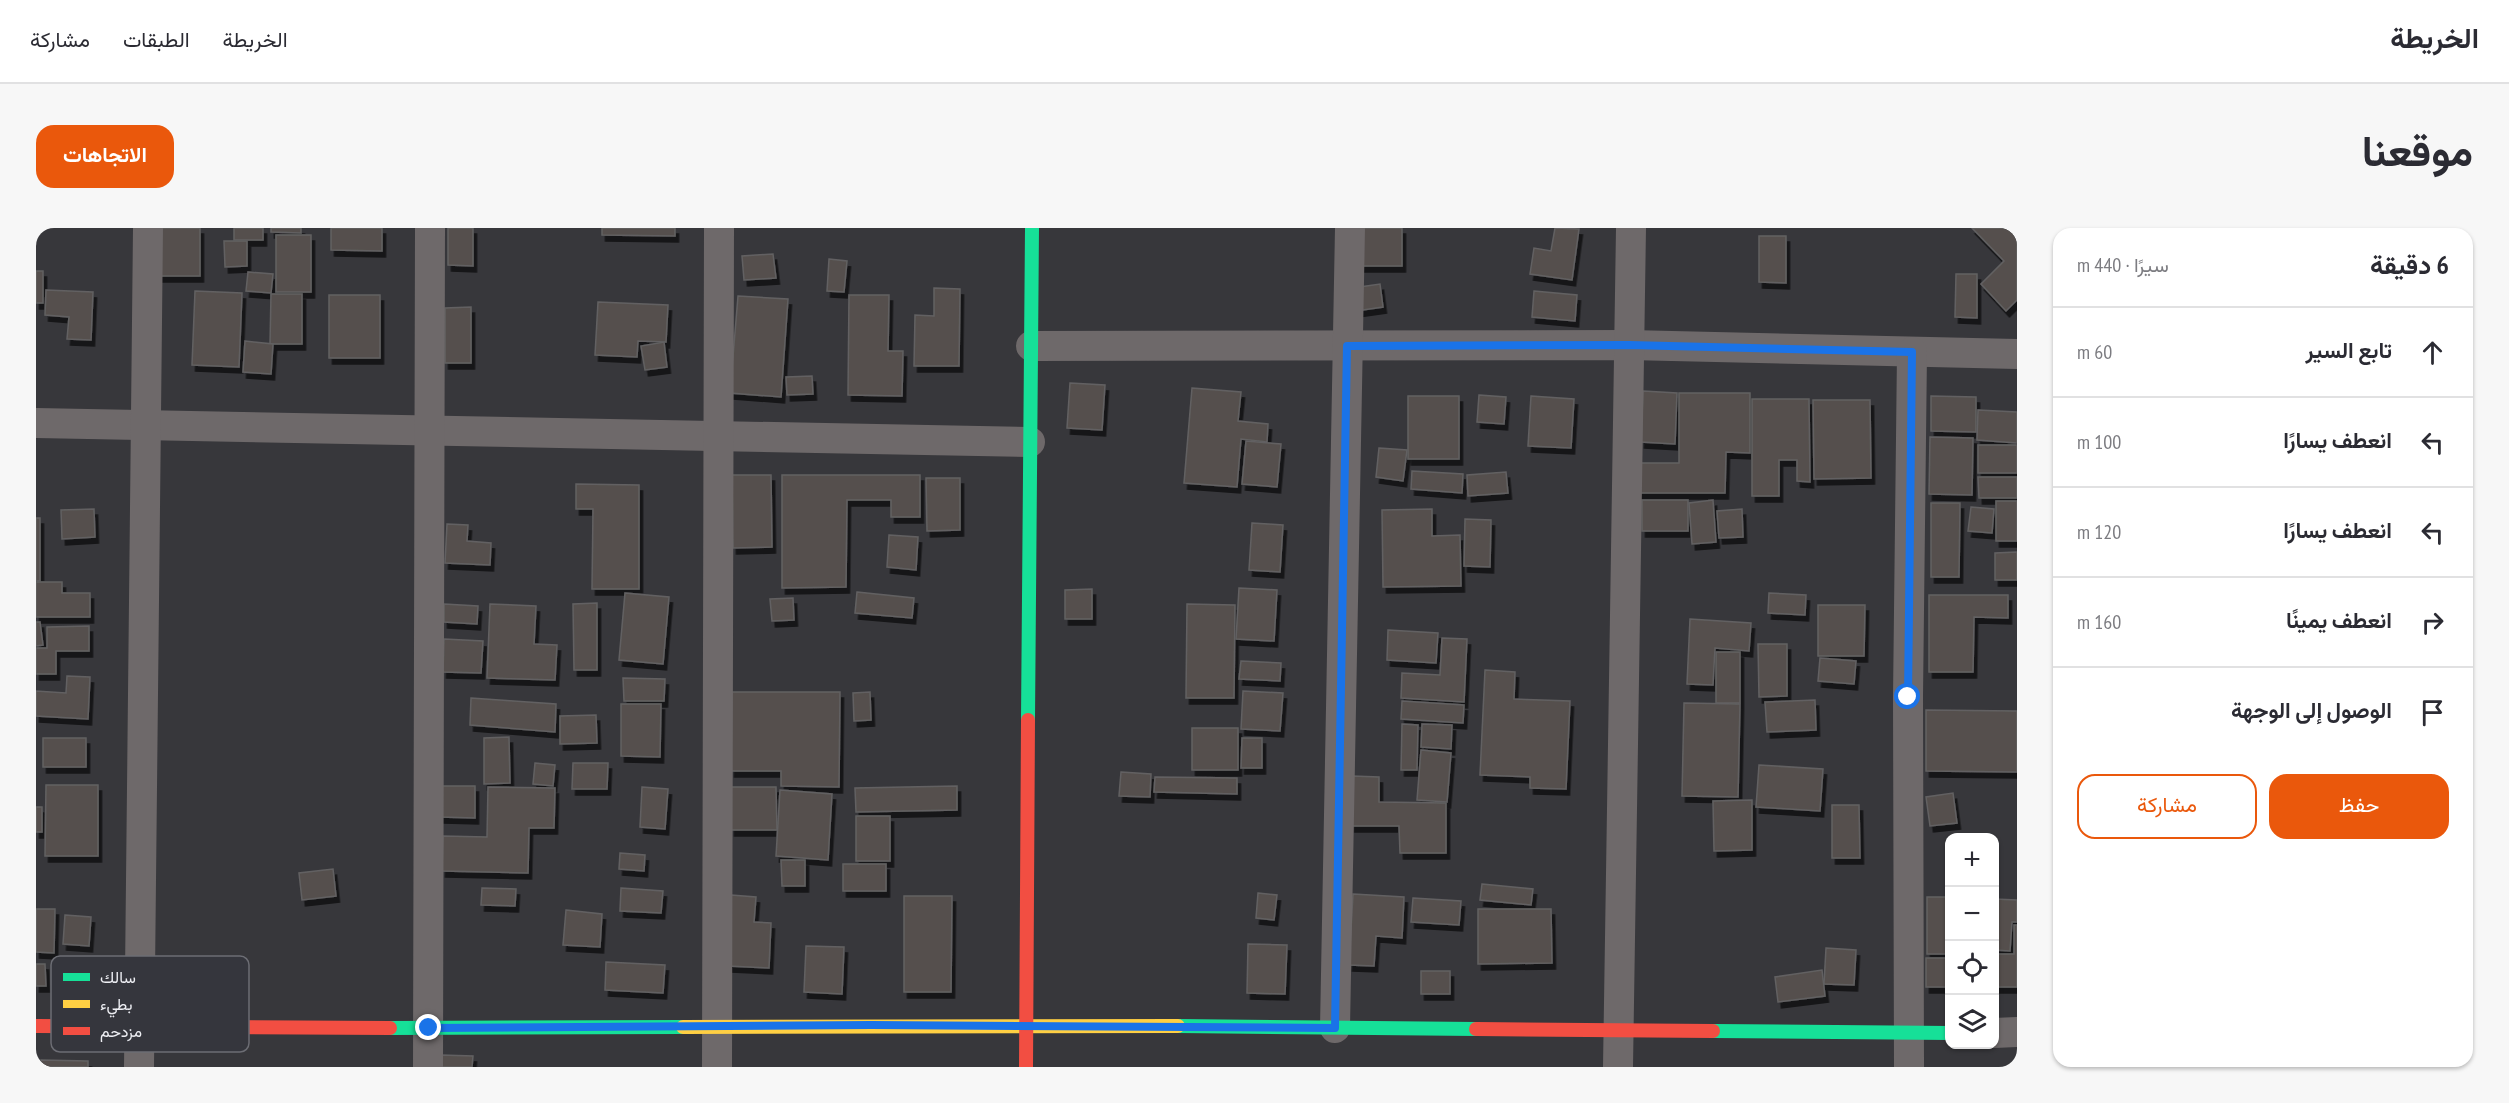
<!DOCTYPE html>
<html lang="ar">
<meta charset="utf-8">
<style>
:root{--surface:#fff;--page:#f7f7f7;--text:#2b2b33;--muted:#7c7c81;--line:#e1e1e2;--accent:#ea580c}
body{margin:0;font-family:"PT Sans Narrow",Vazirmatn,sans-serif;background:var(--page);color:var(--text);direction:rtl}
.controls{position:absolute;right:18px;bottom:18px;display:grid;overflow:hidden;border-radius:12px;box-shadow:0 2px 4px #0004}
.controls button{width:54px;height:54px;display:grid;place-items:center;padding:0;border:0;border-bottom:2px solid var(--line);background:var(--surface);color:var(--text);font:30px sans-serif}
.stop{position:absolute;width:18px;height:18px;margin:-14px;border:4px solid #1a73e8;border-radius:50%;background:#fff}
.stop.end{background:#1a73e8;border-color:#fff;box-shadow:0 2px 6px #0008}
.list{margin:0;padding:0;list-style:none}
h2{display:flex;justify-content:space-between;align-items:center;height:78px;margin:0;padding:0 24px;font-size:26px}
h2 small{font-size:20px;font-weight:400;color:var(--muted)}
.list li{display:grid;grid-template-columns:39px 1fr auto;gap:18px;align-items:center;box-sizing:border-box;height:90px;padding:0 24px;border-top:2px solid var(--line)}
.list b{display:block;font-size:22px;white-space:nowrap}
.list em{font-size:20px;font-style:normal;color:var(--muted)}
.actions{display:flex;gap:12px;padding:18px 24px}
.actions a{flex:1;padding:14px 0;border:2px solid var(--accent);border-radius:18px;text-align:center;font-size:21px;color:var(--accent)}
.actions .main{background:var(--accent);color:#fff}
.icon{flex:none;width:33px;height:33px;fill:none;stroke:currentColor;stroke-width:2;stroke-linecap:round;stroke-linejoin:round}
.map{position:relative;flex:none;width:1981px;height:839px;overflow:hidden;direction:ltr;border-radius:18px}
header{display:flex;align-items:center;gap:36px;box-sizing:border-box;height:84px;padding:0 30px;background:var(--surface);border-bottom:2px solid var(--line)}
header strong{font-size:28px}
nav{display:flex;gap:33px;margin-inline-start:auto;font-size:21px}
.intro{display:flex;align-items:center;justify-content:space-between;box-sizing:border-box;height:144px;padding:0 36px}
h1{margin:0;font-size:42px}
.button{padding:15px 27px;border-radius:18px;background:var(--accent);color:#fff;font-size:21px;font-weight:700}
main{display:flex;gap:36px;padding:0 36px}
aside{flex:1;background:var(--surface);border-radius:18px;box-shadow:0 2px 4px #0004}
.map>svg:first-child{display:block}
.building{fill:#55504d;stroke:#626162;stroke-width:1.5;filter:url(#shadow)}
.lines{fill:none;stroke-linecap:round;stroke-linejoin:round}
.street{stroke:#6e696a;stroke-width:30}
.fast{stroke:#16e098;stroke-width:14}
.slow{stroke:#ffcf43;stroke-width:14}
.jam{stroke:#f24e42;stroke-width:14}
.route{stroke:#1a73e8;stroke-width:8}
.key{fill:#35363d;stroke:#6c6d74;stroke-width:1.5}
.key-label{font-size:16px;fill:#edeef3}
</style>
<header>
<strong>الخريطة</strong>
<nav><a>الخريطة</a><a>الطبقات</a><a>مشاركة</a></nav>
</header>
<div class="intro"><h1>موقعنا</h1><a class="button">الاتجاهات</a></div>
<main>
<aside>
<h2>6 دقيقة<small>سيرًا · 440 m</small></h2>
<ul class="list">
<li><svg class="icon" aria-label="ahead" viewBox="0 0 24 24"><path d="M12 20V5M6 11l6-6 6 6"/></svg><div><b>تابع السير</b></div><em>60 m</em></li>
<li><svg class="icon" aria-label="left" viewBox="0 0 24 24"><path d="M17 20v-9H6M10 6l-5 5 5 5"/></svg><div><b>انعطف يسارًا</b></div><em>100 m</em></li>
<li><svg class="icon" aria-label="left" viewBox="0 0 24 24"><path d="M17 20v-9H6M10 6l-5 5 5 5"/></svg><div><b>انعطف يسارًا</b></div><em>120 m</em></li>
<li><svg class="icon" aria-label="right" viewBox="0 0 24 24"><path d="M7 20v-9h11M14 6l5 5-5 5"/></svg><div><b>انعطف يمينًا</b></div><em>160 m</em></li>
<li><svg class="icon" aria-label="arrive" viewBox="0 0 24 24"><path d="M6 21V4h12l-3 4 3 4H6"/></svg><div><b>الوصول إلى الوجهة</b></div></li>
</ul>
<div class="actions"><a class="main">حفظ</a><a>مشاركة</a></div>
</aside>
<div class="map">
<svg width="1981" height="839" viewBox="0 0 1981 839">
<defs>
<filter id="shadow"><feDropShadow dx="3.5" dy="6" stdDeviation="0" flood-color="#0009"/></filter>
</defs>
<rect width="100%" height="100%" fill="#37373b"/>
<!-- building -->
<g class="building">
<polygon points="122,0 164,0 164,48 123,48"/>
<rect x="198" y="0" width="29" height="12"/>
<polygon points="235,0 265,0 265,5 235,4"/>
<polygon points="295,0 346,0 346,23 295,22"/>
<polygon points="412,0 437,0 437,38 412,37"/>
<polygon points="566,0 639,0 639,8 566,7"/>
<polygon points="1316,0 1366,0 1366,38 1317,38"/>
<polygon points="1519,0 1543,1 1536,52 1494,46 1498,20 1515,23"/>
<polygon points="1936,0 1981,0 1981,72 1970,83 1945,56 1968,33"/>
<rect x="240" y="7" width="35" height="57"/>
<polygon points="1723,8 1750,8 1750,55 1723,54"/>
<polygon points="188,13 211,13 211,38 189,39"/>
<polygon points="737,26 740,50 708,52 706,28"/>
<polygon points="793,31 811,33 808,64 791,63"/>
<rect x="0" y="43" width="7" height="32"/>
<polygon points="212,44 237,46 235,65 210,63"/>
<polygon points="1920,46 1941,46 1941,90 1919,89"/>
<polygon points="1344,56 1347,79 1320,83 1317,60"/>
<polygon points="898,60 924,61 923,138 878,138 879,87 898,88"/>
<polygon points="10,62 57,64 55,112 31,111 33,89 9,87"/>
<polygon points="159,63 206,65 203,139 156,137"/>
<polygon points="1498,63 1541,67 1539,93 1496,89"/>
<polygon points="235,66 266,66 266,116 234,116"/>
<rect x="293" y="67" width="51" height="63"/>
<polygon points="813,67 853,67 852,123 867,123 866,168 812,167"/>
<polygon points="702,68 752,71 745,169 694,165"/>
<polygon points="562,74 632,77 630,114 602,113 601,129 559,127"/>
<polygon points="435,79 435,135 409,135 409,80"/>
<polygon points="209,113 237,116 235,146 207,144"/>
<polygon points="628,114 631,139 609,142 605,118"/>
<polygon points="776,148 777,166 751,167 750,149"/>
<polygon points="1034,155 1069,157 1066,202 1031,200"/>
<polygon points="1156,160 1205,164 1202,193 1232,196 1231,214 1205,211 1201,259 1148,255"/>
<polygon points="1607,163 1641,165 1639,216 1605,214"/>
<polygon points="1643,165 1714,165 1714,225 1690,224 1689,265 1586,265 1586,235 1643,235"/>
<polygon points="1443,167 1470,169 1468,196 1441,194"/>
<rect x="1372" y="168" width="51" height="63"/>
<polygon points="1495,168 1538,171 1535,220 1492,218"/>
<polygon points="1895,168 1940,169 1940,204 1895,203"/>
<polygon points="1716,171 1773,171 1774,254 1761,253 1761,232 1743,232 1743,268 1716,268"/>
<polygon points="1777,172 1834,172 1835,250 1778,251"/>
<polygon points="1942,182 1981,184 1981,215 1941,212"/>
<polygon points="1894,209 1937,210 1936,267 1893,266"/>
<polygon points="1210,213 1245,216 1241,259 1206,256"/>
<rect x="1942" y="217" width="39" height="28"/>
<polygon points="1343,220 1371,222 1367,253 1340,249"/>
<polygon points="1376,243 1427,246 1426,265 1375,261"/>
<polygon points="1470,244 1472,265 1432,268 1431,247"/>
<polygon points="696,247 735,247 736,319 697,320"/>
<polygon points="746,247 884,247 884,289 855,289 855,272 811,272 810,359 746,360"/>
<polygon points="1942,249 1981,249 1981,270 1943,270"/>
<polygon points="890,250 924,250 924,302 891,303"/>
<polygon points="540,256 603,257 603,361 556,361 557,281 540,281"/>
<rect x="1606" y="272" width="46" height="31"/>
<polygon points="1677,272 1680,314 1656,316 1653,275"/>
<rect x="1960" y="273" width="21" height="40"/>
<polygon points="1895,275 1924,275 1923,349 1895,349"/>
<polygon points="1935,279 1958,281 1956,305 1932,303"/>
<polygon points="58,281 59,309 26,311 25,282"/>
<polygon points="1396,281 1396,308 1424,307 1425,358 1347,359 1346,282"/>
<polygon points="1706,281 1707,309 1683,310 1681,283"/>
<rect x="0" y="290" width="4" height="63"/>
<polygon points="1429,291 1455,292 1454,339 1428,338"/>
<polygon points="1216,295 1247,297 1244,344 1213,342"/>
<polygon points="411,296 432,297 431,313 455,315 454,337 409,335"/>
<polygon points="853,307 882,309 880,342 851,339"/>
<polygon points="1981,324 1981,352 1959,352 1959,325"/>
<polygon points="0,354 26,354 26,365 54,365 54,389 0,389"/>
<polygon points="1203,360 1241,362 1238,413 1200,411"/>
<polygon points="1056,361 1056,391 1029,391 1029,362"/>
<polygon points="821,364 878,370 876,390 819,385"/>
<polygon points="589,365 633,369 627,436 583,432"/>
<polygon points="1733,365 1770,367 1769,387 1732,385"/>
<polygon points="1893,367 1972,367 1972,390 1938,389 1937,444 1893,444"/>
<polygon points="757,370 758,392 736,393 734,371"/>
<polygon points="561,375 561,442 538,442 537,376"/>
<polygon points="408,376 442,378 441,396 408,394"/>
<polygon points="454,376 500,378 498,416 521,417 519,452 451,450"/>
<polygon points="1151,376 1199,377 1198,470 1150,470"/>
<polygon points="1782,377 1829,377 1828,428 1782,428"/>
<polygon points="1654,391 1715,395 1713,423 1679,420 1677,457 1651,456"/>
<polygon points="0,394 4,394 7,417 0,418"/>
<polygon points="53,398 53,423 20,423 20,446 0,446 0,420 11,420 11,399"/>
<polygon points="1352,402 1402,405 1400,435 1351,432"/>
<polygon points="1406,410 1431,411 1428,474 1365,470 1366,445 1404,447"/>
<polygon points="408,411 447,413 445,445 407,444"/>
<polygon points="1722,416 1751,416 1751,468 1723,469"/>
<rect x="1680" y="424" width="24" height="51"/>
<polygon points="1784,430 1820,433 1818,456 1782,453"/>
<polygon points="1205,433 1245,435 1244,453 1203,451"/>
<polygon points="1449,442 1479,444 1478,471 1534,473 1530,561 1494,560 1494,549 1444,547"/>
<polygon points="31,448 54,449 52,491 0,488 0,463 30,465"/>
<polygon points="587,450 629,451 628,473 588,473"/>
<polygon points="1207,463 1247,465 1244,503 1205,501"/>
<polygon points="696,464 804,464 803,559 745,558 745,543 695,543"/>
<polygon points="834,464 835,492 818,493 817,465"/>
<polygon points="435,470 520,476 519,504 434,497"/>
<polygon points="1779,472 1780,502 1731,504 1729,474"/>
<polygon points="1366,473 1428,477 1427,495 1365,491"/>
<polygon points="1648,475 1704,476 1702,569 1646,568"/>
<polygon points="585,476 625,476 624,529 585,528"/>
<polygon points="1890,482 1981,483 1981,544 1890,543"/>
<polygon points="560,487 561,515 524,516 524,488"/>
<polygon points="1366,496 1382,497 1381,542 1365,542"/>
<polygon points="1386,496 1416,497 1415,521 1385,519"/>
<rect x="1156" y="500" width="46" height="42"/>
<polygon points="473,509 474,555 448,556 448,510"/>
<rect x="7" y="510" width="43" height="29"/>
<polygon points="1206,510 1226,510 1226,540 1205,540"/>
<polygon points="1385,522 1415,525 1411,574 1381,572"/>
<polygon points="499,535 519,537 517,558 497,556"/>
<polygon points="537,535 572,535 571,561 536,561"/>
<polygon points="1723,537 1787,541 1784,583 1720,579"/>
<polygon points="1085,544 1115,546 1114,569 1083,568"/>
<polygon points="1316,548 1343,549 1343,574 1410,575 1410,625 1364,625 1363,598 1315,598"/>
<polygon points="1119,549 1201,550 1201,566 1118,564"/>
<polygon points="10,557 62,557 62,628 9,628"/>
<polygon points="404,558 439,558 439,590 404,589"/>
<polygon points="921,558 921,582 820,584 819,560"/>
<polygon points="452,559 519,560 518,600 493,600 492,645 406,643 407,608 451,609"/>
<polygon points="606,559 632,561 629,601 604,599"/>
<polygon points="695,559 740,559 741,602 695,602"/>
<polygon points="744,562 796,566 792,632 740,628"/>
<polygon points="1917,565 1921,595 1894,598 1890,569"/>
<polygon points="1716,572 1716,622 1678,623 1677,573"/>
<polygon points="1796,577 1823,577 1824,630 1796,630"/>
<rect x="0" y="579" width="6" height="25"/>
<rect x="820" y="588" width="34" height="45"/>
<polygon points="584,625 609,627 608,643 583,641"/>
<polygon points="745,632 769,632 769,658 746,658"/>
<rect x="807" y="636" width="43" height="27"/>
<polygon points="297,641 300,668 266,672 263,645"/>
<polygon points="1446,656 1497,661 1495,677 1444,672"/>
<polygon points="446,660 480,661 479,678 445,677"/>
<polygon points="585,660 627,663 625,685 584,683"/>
<polygon points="1222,665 1241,667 1238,692 1220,690"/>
<polygon points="1317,666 1368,669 1366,710 1340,708 1338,738 1313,737"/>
<polygon points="695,667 720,669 718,694 735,695 733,740 692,738"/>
<polygon points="868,668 916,668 915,764 868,764"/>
<rect x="1891" y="669" width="23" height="57"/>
<polygon points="1377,670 1425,673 1423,697 1375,694"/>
<polygon points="1958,671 1981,672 1981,694 1976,694 1974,723 1958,722"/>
<polygon points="0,681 19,681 18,725 0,724"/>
<polygon points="1442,681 1515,681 1516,735 1442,736"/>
<polygon points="530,682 566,686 564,719 527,717"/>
<polygon points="29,687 55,689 53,718 27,716"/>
<polygon points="1978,697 1981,697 1981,759 1958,759 1958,726 1978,726"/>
<polygon points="1212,716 1251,717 1249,766 1211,765"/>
<polygon points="770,718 808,719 806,766 768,764"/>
<polygon points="1790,720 1820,722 1818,757 1788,756"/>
<rect x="1890" y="730" width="24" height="29"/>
<polygon points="570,734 629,737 627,765 569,762"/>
<polygon points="0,736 9,736 10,758 0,758"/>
<polygon points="1786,742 1789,768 1742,774 1739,749"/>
<rect x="1385" y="743" width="29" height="23"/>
<polygon points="405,827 437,828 436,839 405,839"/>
<polygon points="5,832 52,833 52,839 5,839"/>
</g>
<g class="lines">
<!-- street -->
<g class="street">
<polyline points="995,118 1593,117 1981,126"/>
<polyline points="0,195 994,214"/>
<polyline points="1299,800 1314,0"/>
<polyline points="1958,805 1981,804"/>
<polyline points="103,839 112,0"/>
<polyline points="392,839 394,0"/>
<polyline points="681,839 683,0"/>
<polyline points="1582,839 1595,0"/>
<polyline points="1873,839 1872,469 1876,124"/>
</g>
<!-- fast -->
<g class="fast">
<polyline points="992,492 996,0"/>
<polyline points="1142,798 1440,801"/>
<polyline points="354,800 647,799"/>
<polyline points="1677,803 1914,805"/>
</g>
<!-- slow -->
<polyline class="slow" points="647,799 1142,798"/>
<!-- jam -->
<g class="jam">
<polyline points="0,798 354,800"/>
<polyline points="1440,801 1677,803"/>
<polyline points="990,839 992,492"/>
</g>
</g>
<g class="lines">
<!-- route -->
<polyline class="route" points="393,800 835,797 1299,800 1311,118 1593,117 1876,124 1872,469"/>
</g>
<!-- legend -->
<rect x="15" y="728" width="198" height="96" rx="9" class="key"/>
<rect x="27" y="745" width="27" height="8" fill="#16e098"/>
<rect x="27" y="772" width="27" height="8" fill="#ffcf43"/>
<rect x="27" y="799" width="27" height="8" fill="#f24e42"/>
<g class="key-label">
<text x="64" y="755">سالك</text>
<text x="64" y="782">بطيء</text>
<text x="64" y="809">مزدحم</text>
</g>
</svg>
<div class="controls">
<button>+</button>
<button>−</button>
<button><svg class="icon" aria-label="locate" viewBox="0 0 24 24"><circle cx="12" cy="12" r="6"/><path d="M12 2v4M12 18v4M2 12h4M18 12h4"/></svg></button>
<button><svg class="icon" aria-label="layers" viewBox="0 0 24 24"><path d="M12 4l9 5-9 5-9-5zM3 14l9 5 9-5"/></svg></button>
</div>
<div class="stop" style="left:1872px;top:469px"></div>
<div class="stop end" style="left:393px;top:800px"></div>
</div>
</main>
